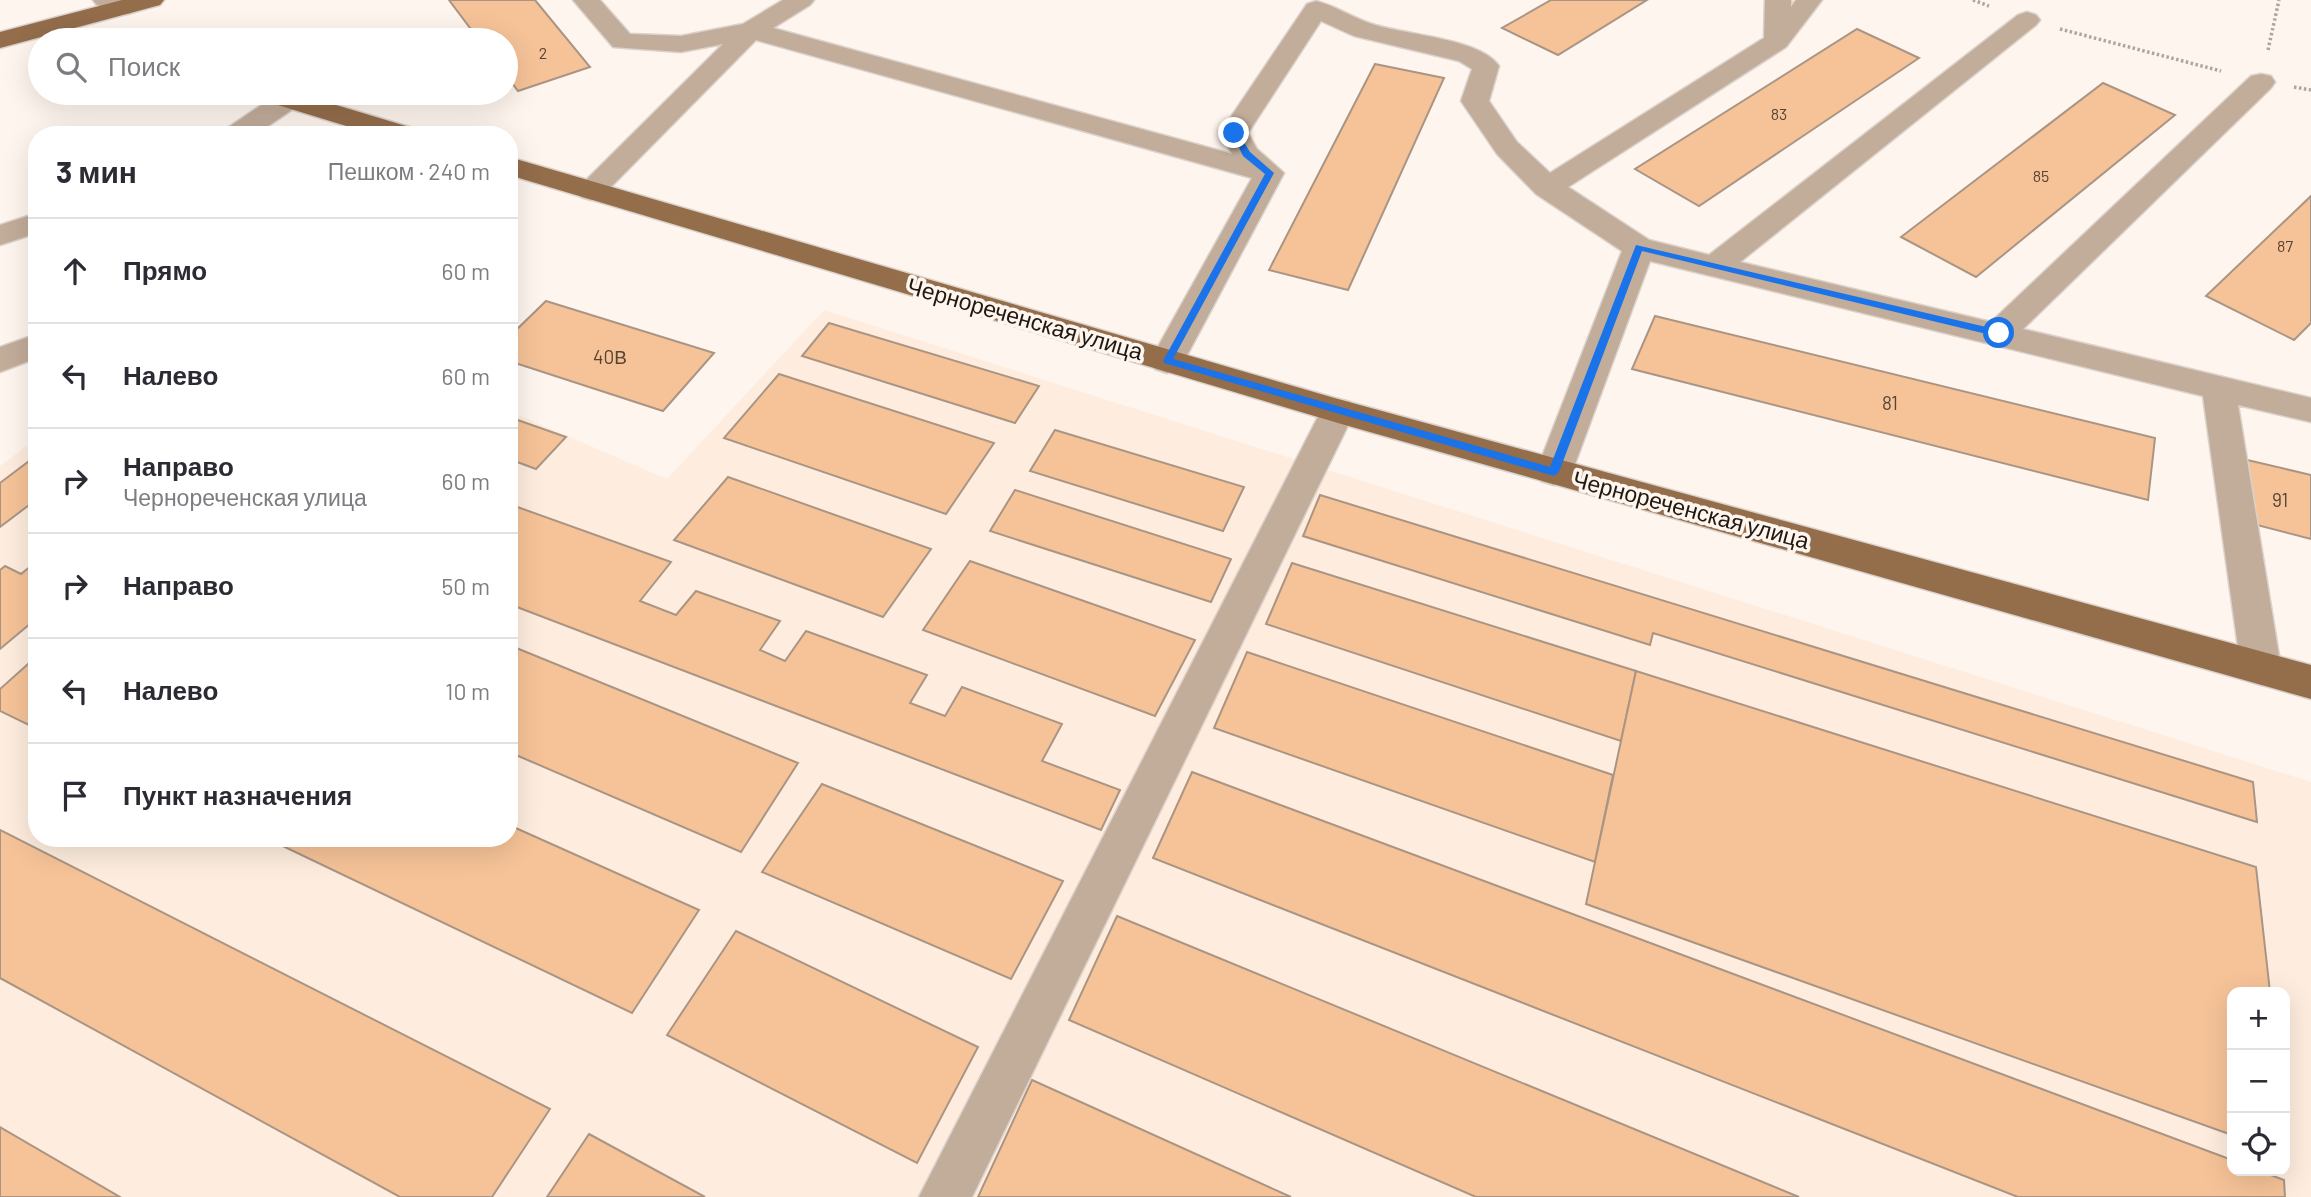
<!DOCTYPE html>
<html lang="ru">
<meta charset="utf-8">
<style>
:root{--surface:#fff;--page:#f7f7f7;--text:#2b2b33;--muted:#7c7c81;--line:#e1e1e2}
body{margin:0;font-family:Barlow,sans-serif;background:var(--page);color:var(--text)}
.controls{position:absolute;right:21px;bottom:21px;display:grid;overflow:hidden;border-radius:14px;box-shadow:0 7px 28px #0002}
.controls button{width:63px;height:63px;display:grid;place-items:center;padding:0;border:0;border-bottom:2px solid var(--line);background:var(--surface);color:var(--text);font:35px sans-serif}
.stop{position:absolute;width:21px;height:21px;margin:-16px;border:5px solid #1a73e8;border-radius:50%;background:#fff}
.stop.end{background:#1a73e8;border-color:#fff;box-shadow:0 2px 7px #0008}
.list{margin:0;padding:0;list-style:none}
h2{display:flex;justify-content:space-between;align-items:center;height:91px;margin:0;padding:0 28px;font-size:30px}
h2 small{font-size:23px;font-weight:400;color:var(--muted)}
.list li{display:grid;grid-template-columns:46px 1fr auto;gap:21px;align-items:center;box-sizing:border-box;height:105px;padding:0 28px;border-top:2px solid var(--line)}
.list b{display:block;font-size:26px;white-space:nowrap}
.list p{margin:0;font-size:23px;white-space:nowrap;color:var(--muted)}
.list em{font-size:23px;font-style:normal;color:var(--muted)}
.icon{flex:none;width:38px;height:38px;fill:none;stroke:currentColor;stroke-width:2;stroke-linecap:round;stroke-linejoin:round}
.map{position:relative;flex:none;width:2311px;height:1197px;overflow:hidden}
.search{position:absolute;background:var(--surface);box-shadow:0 7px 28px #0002;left:28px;top:28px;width:490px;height:77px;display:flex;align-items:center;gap:18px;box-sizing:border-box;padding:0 24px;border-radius:38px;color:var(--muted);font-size:26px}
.panel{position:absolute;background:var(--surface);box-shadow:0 7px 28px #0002;left:28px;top:126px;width:490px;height:721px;border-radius:28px}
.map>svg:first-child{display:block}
.built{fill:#feedde;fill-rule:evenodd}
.building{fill:#f6c398;stroke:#aa9584;stroke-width:2}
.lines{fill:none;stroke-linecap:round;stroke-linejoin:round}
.minor-casing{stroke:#dad2cb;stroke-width:3}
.major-casing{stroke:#dad2cb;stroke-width:3}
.path{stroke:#ada59e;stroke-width:3.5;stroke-dasharray:2.5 2.5;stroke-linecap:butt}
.minor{fill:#c2ac9a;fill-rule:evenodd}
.major{fill:#946d4b;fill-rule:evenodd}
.route{fill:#1a73e8}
.labels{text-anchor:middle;stroke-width:7;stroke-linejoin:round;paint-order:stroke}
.far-number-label{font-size:16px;fill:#564434}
.number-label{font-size:19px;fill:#564434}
.street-label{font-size:23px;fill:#201912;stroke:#fef5ee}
</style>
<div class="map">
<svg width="2311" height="1197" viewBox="0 0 2311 1197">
<rect width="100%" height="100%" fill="#fef5ee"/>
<!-- built -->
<path class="built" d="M824,310L2311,782V1197H0V466L37,438V838H509V411L667,479ZM2232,992H2285V1171H2232Z"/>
<!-- building -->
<g class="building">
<polygon points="449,0 535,0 590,67 518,91 506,75 506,40 479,40"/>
<polygon points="1551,0 1647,0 1558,55 1502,28"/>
<polygon points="1857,29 1919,58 1699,206 1635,169"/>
<polygon points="1375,64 1444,78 1348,290 1269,270"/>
<polygon points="2103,83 2175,115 1976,277 1901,237"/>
<polygon points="2311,196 2311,323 2294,340 2206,296"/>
<polygon points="546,301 714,353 663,411 509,361 509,337"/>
<polygon points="1655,316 2155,438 2148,500 1632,369"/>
<polygon points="829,323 1039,386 1015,423 802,356"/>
<polygon points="779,374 994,443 946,514 724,438"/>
<polygon points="509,417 566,437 536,469 509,459"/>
<polygon points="1055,430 1244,487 1223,531 1030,471"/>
<polygon points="37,455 37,499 0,527 0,483"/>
<polygon points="2243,459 2311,475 2311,539 2253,524"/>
<polygon points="728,477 931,549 883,617 674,540"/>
<polygon points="1015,490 1231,559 1211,602 990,531"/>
<polygon points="1320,495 2253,782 2257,822 1653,633 1650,645 1303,536"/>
<polygon points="509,504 671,562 640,601 676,615 696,591 780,621 760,650 785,661 806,631 927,675 910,703 945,716 962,687 1062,724 1042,761 1120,790 1101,830 509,604"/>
<polygon points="37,561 37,618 0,649 0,570 5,566 21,574"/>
<polygon points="970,561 1195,640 1155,716 923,630"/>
<polygon points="1292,563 1636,671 1621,741 1266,624"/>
<polygon points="509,645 798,763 741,852 509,752"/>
<polygon points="1247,652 1613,775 1595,862 1214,728"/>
<polygon points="37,656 37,729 0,711 0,689"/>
<polygon points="1636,671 2256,867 2270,992 2232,992 2232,1135 1586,904"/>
<polygon points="1192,772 2232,1160 2232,1171 2260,1171 2284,1180 2285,1197 2018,1197 1153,858"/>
<polygon points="822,784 1063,881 1011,979 762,872"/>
<polygon points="509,825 699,910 632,1013 266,838 509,838"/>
<polygon points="0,830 550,1109 492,1197 400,1197 0,978"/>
<polygon points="1117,916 1799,1197 1476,1197 1069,1020"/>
<polygon points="736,931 978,1047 917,1163 667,1035"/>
<polygon points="1032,1080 1291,1197 978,1197"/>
<polygon points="0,1127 120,1197 0,1197"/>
<polygon points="589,1134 705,1197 547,1197"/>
</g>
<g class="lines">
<defs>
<g id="minor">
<polygon points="93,0 135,0 141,6 137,11 128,14 97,5"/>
<path d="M573,0H600L630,34L681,36L743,24L783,0H814L810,5L773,28L1232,154L1220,133L1307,4L1316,1C1336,6 1353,18 1372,24C1404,35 1480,38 1499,66L1489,101L1517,142L1550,173L1764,38L1765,0H1791V7L1796,0H1822L1786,47L1568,187L1649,240L1709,255L2018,15L2027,12L2036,15L2040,20L2036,25L1740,262L1991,322L2251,76L2261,74L2271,76L2275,82L2271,88L2023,329L2311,398V422L2238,405L2281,668L2275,680L2261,685L2247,680L2241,668L2203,396L1650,261L1572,472L1567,481L1554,485L1541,481L1536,472L1622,251L1536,194L1497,154L1461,101L1472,69L1459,61L1354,36L1321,21L1248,133L1257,149L1284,173L1184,361L1179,369L1167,373L1155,369L1150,361L1252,178L756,40L601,197L591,200L581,197L576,191L581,185L723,44L681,52L613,47Z"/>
<polygon points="279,93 297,93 303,99 299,105 255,135 222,135 226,129"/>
<polygon points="37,213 37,233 0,245 0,225"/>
<polygon points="37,334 37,358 0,372 0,347"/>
<polygon points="1338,399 1350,402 1355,411 972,1197 919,1197 1321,411 1326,402"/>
</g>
<g id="major">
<polygon points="122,0 164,0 160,5 0,48 0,32"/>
<polygon points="254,93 296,93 416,129 420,135 376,135 258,99"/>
<polygon points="509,157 1338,399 2311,665 2311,699 1338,423 509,175"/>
</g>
</defs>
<!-- minor casing -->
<use href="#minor" class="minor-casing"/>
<!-- major casing -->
<use href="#major" class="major-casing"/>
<!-- path -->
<g class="path">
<polyline points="1973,0 1989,6"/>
<polyline points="2060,29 2221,71"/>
<polyline points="2268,50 2279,0"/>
<polyline points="2294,87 2311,90"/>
</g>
<!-- minor -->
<use href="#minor" class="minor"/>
<!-- major -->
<use href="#major" class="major"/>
</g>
<!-- route -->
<polygon class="route" points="1231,131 1237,131 1250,152 1274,173 1173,359 1550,467 1636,245 1999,330 2004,333 1999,337 1642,251 1559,472 1554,476 1164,363 1163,361 1265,174 1243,156"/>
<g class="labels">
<!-- far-number labels -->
<g class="far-number-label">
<text x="543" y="59">2</text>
<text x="1779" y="120">83</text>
<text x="2041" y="182">85</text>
<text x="2285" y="252">87</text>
</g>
<!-- number labels -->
<g class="number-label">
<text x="610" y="364">40В</text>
<text x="1890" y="410">81</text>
<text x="2280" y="507">91</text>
</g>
<!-- street labels -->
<g class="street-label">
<text transform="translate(1025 319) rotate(16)" y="8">Чернореченская улица</text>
<text transform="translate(1691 510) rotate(15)" y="8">Чернореченская улица</text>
</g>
</g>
</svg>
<div class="controls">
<button>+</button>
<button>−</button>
<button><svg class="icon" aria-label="locate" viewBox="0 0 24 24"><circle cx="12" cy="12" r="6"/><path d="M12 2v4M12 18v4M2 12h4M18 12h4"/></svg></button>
</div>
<div class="stop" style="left:1999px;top:333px"></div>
<div class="stop end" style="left:1234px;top:133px"></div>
<div class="search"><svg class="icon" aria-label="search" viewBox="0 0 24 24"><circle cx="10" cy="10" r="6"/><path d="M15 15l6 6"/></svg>Поиск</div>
<section class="panel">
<h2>3 мин<small>Пешком · 240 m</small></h2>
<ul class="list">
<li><svg class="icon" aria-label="ahead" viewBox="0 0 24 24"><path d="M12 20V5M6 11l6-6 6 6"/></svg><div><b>Прямо</b></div><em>60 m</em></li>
<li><svg class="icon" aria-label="left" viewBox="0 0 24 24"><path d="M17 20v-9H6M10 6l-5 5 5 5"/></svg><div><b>Налево</b></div><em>60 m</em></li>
<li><svg class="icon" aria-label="right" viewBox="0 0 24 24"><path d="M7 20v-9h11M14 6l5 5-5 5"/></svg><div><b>Направо</b><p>Чернореченская улица</p></div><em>60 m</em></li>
<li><svg class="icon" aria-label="right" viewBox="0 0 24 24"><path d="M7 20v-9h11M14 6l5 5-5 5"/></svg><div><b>Направо</b></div><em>50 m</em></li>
<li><svg class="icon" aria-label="left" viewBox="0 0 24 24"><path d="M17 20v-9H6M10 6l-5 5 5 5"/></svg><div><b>Налево</b></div><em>10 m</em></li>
<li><svg class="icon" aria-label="arrive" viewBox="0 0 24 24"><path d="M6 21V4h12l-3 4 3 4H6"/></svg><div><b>Пункт назначения</b></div></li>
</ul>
</section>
</div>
